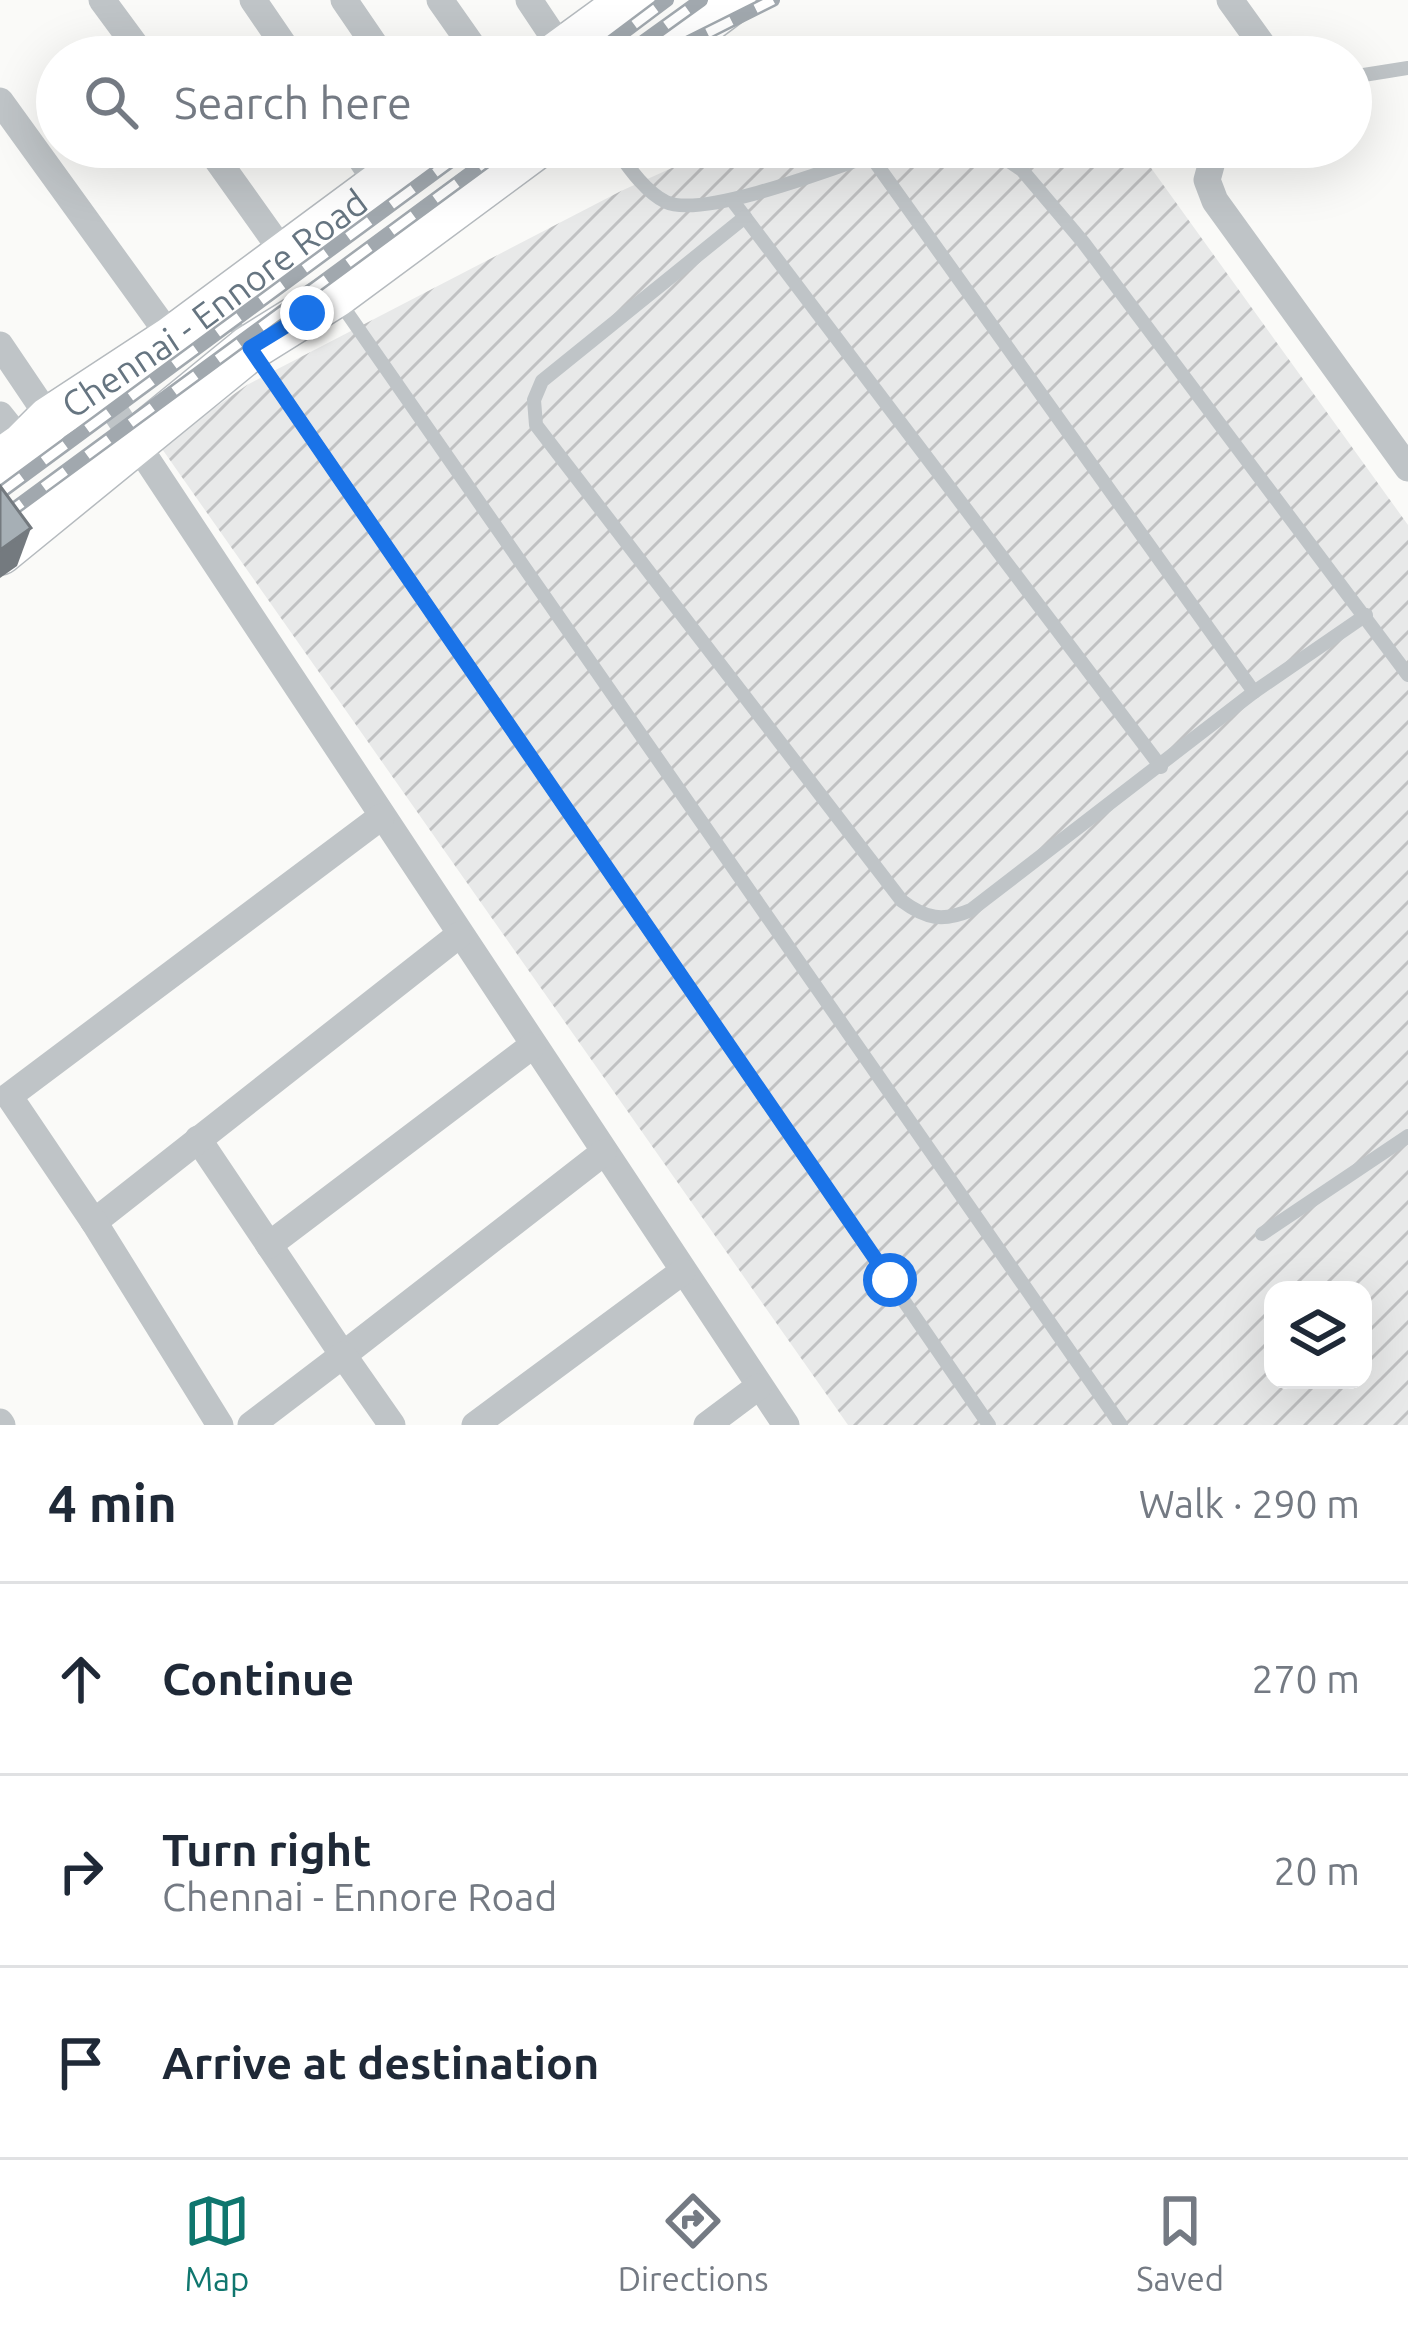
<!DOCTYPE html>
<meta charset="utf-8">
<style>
:root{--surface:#fff;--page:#f2f2f3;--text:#1f2937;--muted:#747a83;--line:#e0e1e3;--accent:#0f766e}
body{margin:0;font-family:Ubuntu,sans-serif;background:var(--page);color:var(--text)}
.controls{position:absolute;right:36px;bottom:36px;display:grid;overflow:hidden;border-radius:24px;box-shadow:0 12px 48px #0002}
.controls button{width:108px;height:108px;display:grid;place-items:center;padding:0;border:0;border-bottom:3px solid var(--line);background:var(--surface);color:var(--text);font:60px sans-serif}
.stop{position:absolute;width:36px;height:36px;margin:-27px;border:9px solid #1a73e8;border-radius:50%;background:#fff}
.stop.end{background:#1a73e8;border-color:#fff;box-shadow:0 3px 12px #0008}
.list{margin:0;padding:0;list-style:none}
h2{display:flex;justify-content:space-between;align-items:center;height:156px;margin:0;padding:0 48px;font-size:51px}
h2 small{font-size:39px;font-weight:400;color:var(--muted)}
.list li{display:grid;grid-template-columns:78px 1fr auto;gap:36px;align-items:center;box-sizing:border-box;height:192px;padding:0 48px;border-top:3px solid var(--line)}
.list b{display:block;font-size:45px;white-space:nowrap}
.list p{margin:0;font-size:39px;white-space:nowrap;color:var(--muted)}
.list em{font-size:39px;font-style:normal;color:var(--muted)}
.icon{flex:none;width:66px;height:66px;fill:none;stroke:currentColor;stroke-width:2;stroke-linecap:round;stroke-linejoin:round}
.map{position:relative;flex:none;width:1408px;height:1425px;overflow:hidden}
.search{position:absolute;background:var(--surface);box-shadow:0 12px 48px #0002;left:36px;right:36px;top:36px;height:132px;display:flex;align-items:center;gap:30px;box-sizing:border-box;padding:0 42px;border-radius:66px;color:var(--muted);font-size:45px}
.sheet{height:732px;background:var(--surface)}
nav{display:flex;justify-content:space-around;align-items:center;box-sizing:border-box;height:168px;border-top:3px solid var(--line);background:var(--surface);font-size:33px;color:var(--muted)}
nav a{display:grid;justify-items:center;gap:6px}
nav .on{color:var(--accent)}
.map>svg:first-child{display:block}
.industrial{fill:url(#industrial-furrows);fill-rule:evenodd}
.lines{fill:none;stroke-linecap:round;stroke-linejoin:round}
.primary-casing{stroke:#b5babe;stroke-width:48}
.service{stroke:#bfc4c7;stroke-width:14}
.minor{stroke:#bfc4c7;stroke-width:27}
.primary{stroke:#fff;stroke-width:45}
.rail-casing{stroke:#a1a8ae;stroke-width:14}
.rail{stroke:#fff;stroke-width:9;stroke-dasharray:27;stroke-linecap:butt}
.shaded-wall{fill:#747a7f}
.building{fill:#a6afb5;stroke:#747a7f;stroke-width:3}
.route{stroke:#1a73e8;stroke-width:15}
.labels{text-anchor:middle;stroke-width:12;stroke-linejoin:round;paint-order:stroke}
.street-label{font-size:36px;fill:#667581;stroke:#fff}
</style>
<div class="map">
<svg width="1408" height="1425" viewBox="0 0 1408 1425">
<defs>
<pattern id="industrial-furrows" width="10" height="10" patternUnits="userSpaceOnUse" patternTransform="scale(3)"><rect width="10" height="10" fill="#e8e9e9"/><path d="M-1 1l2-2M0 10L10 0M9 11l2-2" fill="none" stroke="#c0c1c2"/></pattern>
</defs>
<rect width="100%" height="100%" fill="#fafaf8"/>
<!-- industrial -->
<path class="industrial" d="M718,147H1136L1408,525V1425H848L160,446L247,385L621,191ZM1273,1290H1363V1380H1273Z"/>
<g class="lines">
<defs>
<g id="primary">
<polyline points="554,57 632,0"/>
<polyline points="657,57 733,0"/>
<path id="s1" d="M0,462L24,445L50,419L172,339L431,147"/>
<polyline points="0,552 250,348 335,295 535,147"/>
</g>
</defs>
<!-- primary casing -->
<use href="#primary" class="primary-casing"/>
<!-- service -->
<g class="service">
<polyline points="1351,77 1408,68"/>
<path d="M614,147C627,165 645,192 666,202C704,220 850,162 894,147"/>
<polyline points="988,147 1022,170 1083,242 1408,675"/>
<polyline points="870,155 1254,692"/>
<polyline points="732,200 1161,767"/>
<path d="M745,217L542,381L534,400L536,425L902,901C926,919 943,922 971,910L1254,692L1366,615"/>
<polyline points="339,301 1121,1425"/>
<polyline points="222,307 989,1425"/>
<polyline points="1262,1234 1408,1136"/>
</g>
<!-- minor -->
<g class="minor">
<polyline points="102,0 144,57"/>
<polyline points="253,0 292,57"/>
<polyline points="344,0 383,57"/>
<polyline points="440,0 480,57"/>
<polyline points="529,0 563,51"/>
<polyline points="1230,0 1271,57"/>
<polyline points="0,101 172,339"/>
<polyline points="208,147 285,255"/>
<polyline points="353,147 379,186"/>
<polyline points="1216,147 1207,180 1215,201 1408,468"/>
<polyline points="0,345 50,419"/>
<polyline points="99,387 786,1425"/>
<polyline points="0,415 24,445"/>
<polyline points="198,1139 343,1355 603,1153"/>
<polyline points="94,1222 459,935"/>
<polyline points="269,1245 532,1046"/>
<polyline points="0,1422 2,1425"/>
<polyline points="220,1425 94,1222 9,1096 381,817"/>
<polyline points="251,1425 343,1355 392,1425"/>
<polyline points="475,1425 682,1272"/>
<polyline points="707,1425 758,1387"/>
</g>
<!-- primary -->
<use href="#primary" class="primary"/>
<defs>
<g id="rail">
<polyline points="591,57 667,0"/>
<polyline points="622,57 701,0"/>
<polyline points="659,57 773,0"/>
<polyline points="0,493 470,147"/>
<polyline points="0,519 506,147"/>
</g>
</defs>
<!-- rail casing -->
<use href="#rail" class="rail-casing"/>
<!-- rail -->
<use href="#rail" class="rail"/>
</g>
<!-- shaded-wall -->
<polygon class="shaded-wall" points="31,528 17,566 0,578 0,550"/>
<!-- building -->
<polygon class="building" points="0,486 31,528 0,550"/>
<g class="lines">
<!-- route -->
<polyline class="route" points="307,313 250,348 890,1280"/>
</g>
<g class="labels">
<!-- street labels -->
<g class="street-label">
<text dy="13" stroke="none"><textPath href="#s1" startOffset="267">Chennai - Ennore Road</textPath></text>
</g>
</g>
</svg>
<div class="controls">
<button><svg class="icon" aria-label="layers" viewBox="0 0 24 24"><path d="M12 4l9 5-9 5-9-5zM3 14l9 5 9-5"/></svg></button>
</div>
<div class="stop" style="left:890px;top:1280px"></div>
<div class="stop end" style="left:307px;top:313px"></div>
<div class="search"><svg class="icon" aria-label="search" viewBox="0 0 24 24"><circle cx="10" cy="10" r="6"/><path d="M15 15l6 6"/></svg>Search here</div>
</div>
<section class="sheet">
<h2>4 min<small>Walk · 290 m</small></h2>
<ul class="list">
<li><svg class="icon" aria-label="ahead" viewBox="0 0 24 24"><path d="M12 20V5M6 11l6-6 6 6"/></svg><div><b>Continue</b></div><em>270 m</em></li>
<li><svg class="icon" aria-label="right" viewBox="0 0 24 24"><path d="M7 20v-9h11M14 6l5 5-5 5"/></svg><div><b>Turn right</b><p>Chennai - Ennore Road</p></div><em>20 m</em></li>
<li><svg class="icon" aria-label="arrive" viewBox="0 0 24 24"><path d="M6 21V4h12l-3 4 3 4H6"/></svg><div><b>Arrive at destination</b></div></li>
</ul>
</section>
<nav>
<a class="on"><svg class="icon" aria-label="map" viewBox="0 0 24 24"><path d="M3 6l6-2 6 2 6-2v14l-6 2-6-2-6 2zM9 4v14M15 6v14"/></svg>Map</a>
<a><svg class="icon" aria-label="directions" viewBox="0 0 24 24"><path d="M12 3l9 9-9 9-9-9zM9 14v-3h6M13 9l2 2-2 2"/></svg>Directions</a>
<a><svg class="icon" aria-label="saved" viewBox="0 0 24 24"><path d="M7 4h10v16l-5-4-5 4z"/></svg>Saved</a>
</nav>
